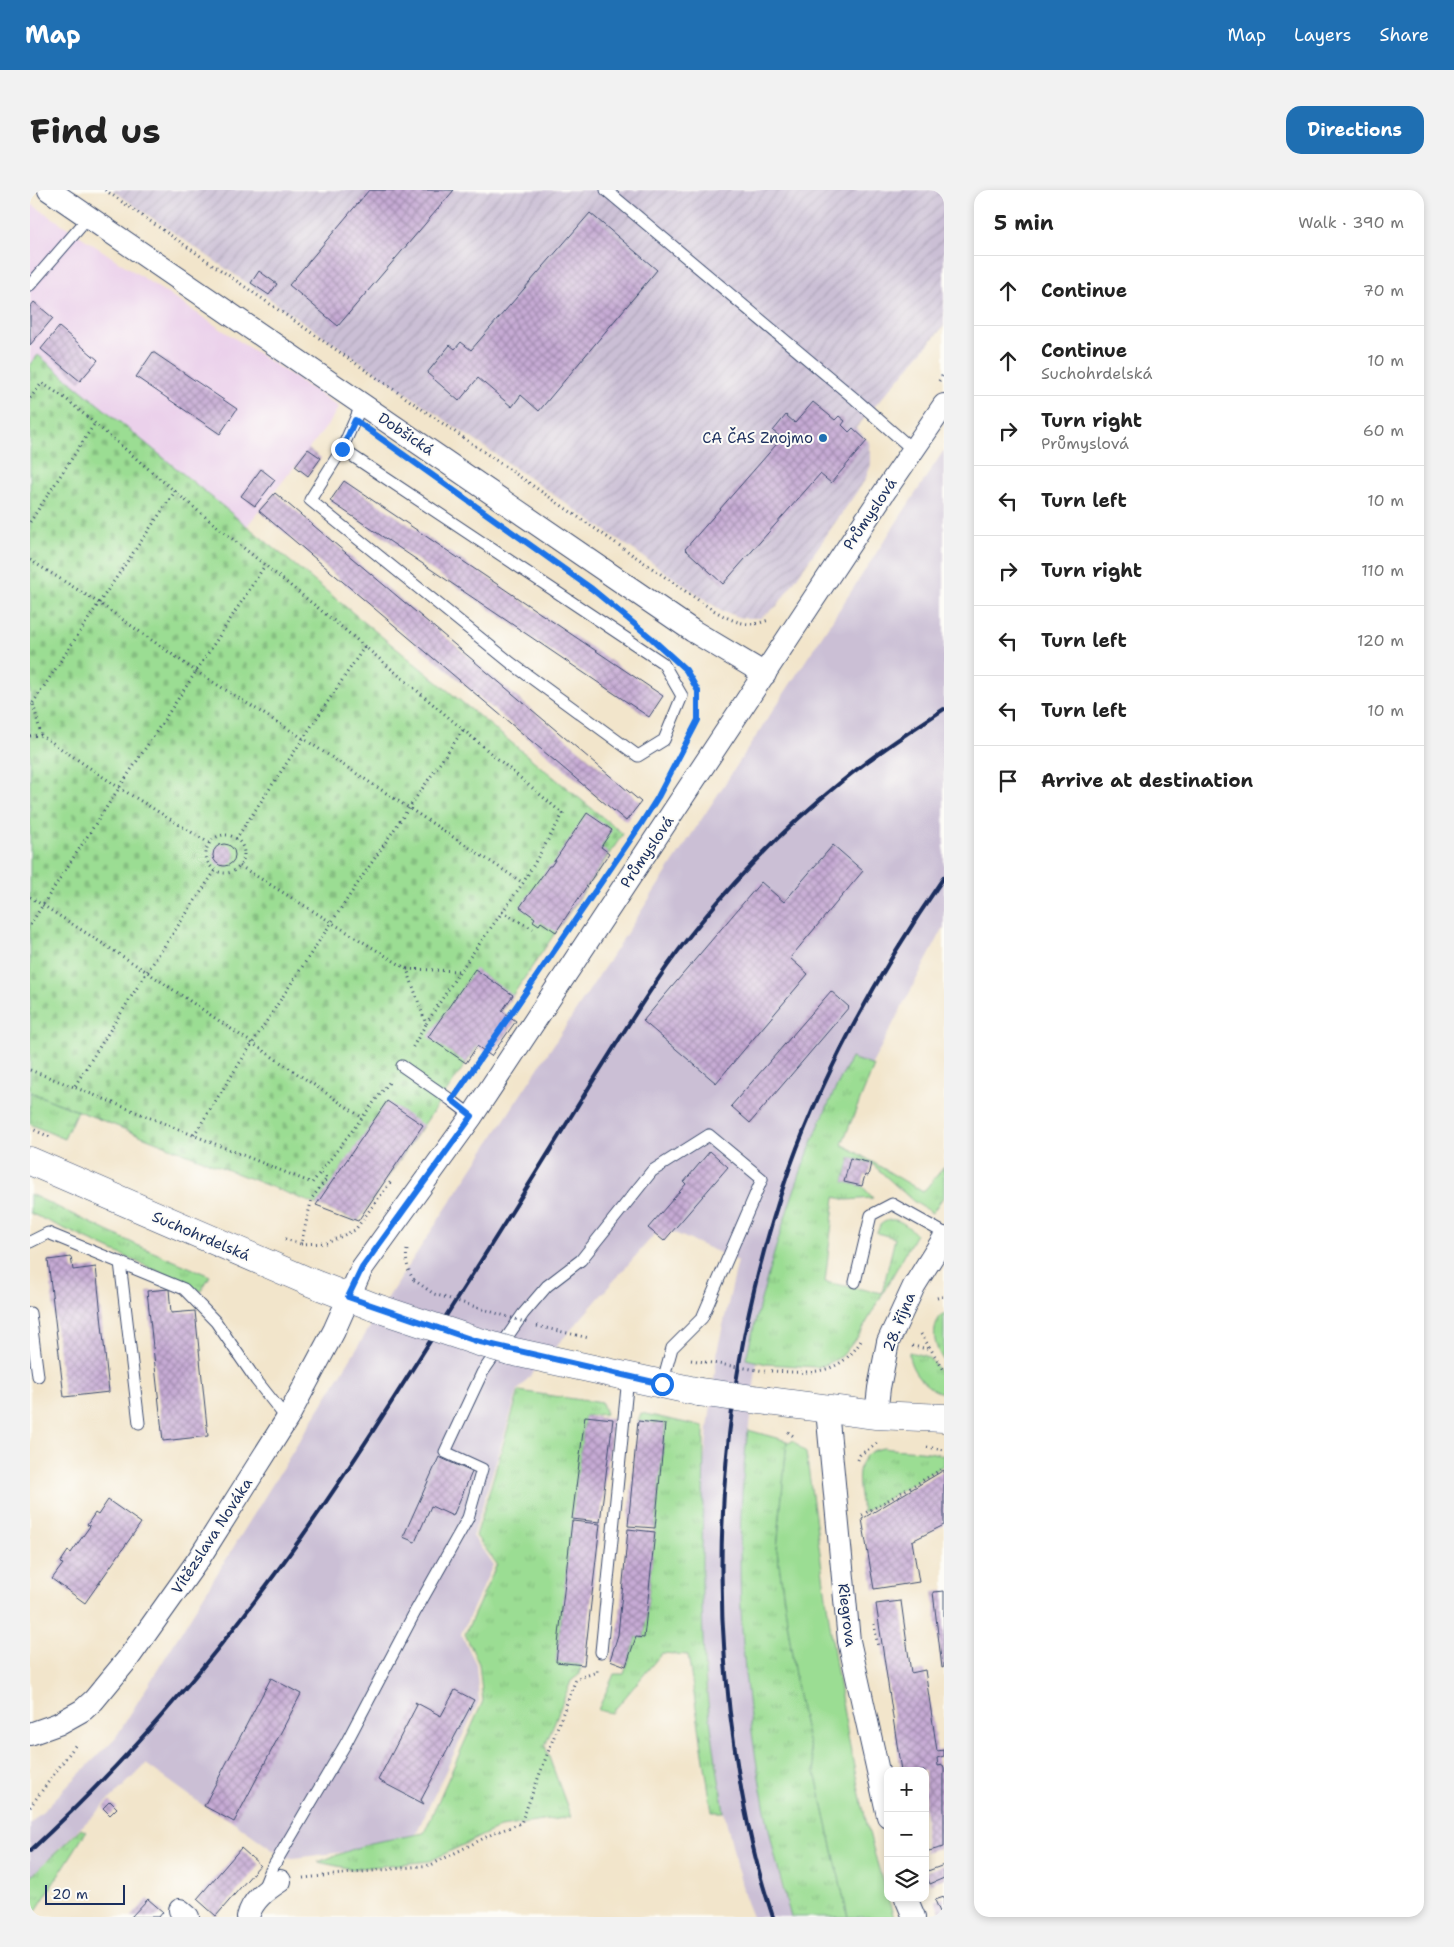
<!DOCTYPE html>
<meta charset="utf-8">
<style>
:root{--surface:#fff;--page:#f2f2f2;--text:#222;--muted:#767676;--line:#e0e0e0;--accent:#1f6fb2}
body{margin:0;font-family:"Shantell Sans",sans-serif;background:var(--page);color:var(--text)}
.controls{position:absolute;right:15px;bottom:15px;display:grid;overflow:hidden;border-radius:10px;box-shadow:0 2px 8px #0003}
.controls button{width:45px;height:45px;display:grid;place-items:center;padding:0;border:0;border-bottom:1px solid var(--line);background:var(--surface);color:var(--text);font:25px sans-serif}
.scale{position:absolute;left:15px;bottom:12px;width:80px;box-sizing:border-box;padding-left:5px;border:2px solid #1b2f5e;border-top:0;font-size:14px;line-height:18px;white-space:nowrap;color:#1b2f5e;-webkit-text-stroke:4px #fdfcf7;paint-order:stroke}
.stop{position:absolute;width:15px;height:15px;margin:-11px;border:4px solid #1a73e8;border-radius:50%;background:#fff}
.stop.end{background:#1a73e8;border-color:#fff;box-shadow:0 1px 5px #0008}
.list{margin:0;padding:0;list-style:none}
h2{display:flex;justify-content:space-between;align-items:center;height:65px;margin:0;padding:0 20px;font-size:21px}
h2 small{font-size:16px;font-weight:400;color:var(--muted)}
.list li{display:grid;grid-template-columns:32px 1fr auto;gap:15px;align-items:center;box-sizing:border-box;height:70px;padding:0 20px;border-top:1px solid var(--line)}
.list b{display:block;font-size:19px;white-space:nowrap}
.list p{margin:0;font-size:16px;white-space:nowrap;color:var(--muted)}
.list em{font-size:16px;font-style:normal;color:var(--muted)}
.icon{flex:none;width:28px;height:28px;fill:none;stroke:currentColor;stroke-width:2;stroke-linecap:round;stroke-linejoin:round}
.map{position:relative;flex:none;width:914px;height:1727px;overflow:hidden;border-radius:15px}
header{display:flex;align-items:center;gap:30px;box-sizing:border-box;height:70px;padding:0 25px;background:var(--accent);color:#fff}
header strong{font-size:24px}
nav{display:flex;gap:28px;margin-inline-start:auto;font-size:18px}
.intro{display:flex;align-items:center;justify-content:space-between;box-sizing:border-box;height:120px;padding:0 30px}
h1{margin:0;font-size:35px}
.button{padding:12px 22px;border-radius:15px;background:var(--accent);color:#fff;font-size:18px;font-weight:700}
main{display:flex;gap:30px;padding:0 30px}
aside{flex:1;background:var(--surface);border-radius:15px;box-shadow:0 2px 8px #0003}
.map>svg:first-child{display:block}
.built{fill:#ebd1eb}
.industrial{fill:url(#industrial-furrows)}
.railway{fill:#cbbfd5}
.grass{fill:url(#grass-tufts);stroke:#5b8678}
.cemetery{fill:url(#cemetery-stones);stroke:#5b8678}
.garden{fill:#9bdd93;stroke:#5b8678}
.building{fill:url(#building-cross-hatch)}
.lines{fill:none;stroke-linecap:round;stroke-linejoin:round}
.lane-casing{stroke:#3b4a6e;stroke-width:13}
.street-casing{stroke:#3b4a6e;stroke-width:24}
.secondary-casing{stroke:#3b4a6e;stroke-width:29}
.path{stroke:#3b4a6e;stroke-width:3;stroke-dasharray:1 4;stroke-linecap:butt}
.lane{stroke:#fff;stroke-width:11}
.street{stroke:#fff;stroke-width:22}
.secondary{stroke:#fff;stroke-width:28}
.rail{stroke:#1b2f5e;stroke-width:4}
.secondary-bridge-casing{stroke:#3b4a6e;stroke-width:29;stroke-linecap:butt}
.path-bridge{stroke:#3b4a6e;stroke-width:3;stroke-dasharray:1 4;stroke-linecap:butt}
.secondary-bridge{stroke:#fff;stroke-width:28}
.route{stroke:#1a73e8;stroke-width:6}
.poi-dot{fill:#1f6fb2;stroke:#fdfcf7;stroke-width:2}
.labels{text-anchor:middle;stroke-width:4;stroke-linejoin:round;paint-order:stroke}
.street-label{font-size:15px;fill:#1b2f5e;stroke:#fdfcf7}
.poi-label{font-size:15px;fill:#1b2f5e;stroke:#fdfcf7;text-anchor:end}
</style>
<header>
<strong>Map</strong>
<nav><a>Map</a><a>Layers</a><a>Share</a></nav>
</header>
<div class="intro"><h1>Find us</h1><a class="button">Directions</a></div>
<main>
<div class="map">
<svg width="914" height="1727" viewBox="0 0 914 1727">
<defs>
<pattern id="industrial-furrows" width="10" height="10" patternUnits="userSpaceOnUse" patternTransform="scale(1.25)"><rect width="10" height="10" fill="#cbbfd5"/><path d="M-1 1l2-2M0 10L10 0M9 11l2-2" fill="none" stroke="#aea4b9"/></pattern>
<pattern id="grass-tufts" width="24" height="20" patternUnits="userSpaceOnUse" patternTransform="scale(1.25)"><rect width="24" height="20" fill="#9bdd93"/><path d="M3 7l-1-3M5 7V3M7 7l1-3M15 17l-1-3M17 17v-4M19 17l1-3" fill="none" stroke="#85be81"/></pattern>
<pattern id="cemetery-stones" width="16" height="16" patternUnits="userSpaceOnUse" patternTransform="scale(1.25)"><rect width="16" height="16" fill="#9bdd93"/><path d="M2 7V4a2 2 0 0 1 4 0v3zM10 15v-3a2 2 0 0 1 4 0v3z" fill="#85be81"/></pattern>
<pattern id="building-cross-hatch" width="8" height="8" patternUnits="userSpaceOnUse" patternTransform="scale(1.25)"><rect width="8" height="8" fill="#c6aad4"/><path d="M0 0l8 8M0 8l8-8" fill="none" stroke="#a08baf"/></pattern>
</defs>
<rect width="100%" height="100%" fill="#fdfcf7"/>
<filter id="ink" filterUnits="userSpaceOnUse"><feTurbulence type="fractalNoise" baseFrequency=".02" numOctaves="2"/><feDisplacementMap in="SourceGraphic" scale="10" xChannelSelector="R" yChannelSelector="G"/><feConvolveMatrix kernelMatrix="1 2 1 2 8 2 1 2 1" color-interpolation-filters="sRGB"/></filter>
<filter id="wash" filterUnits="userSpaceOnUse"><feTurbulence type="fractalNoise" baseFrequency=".0096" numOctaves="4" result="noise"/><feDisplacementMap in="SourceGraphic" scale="20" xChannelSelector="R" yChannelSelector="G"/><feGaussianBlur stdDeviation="1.12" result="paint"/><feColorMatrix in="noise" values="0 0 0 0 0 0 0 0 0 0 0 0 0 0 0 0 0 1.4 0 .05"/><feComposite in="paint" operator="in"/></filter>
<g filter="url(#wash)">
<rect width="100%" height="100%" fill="#f2e5cb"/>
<!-- built -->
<polygon class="built" points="0,13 309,217 297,236 217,336 8,165 0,174"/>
<!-- industrial -->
<polygon class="industrial" points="82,0 914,0 914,136 826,238 839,252 841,275 835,290 747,416 730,428 712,428 692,421"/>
<!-- railway -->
<polygon class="railway" points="914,260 914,737 770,1011 728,1164 714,1275 711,1362 713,1449 720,1524 734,1614 751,1694 761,1727 722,1727 716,1712 694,1622 680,1529 673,1450 671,1362 674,1272 688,1157 708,1071 631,1037 488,1200 443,1346 463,1375 431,1444 446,1474 449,1511 381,1654 255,1669 204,1632 174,1616 116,1574 0,1687 0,1634 86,1547 369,1090"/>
<!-- grass -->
<g class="grass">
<path d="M821,868L844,876L812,954L893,1002L914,977V1006L902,1023L883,1011L841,973L820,968L814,992L832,996L843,1008L817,1010L805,1007L795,1092L852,1103L865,1048L847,1043L850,1035C864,1023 875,1034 886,1044L830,1144L812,1166L798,1174L786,1177L737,1174L716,1169C741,1066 771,962 821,868Z"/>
<polygon points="0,902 47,921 34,949 0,934"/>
<polygon points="0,1004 109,1056 180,1086 171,1101 0,1023"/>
<path d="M914,1123V1171C904,1158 899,1135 914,1123Z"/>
<path d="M879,1162L895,1166L900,1169L914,1187V1203C897,1201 878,1179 879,1162Z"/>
<polygon points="489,1201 572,1213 576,1224 555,1226 526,1472 551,1475 550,1484 541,1491 515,1556 541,1627 470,1637 400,1671 322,1679 288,1672 340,1653 394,1643 453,1511 449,1474 435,1444 467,1374 446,1346"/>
<path d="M611,1223L674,1237C674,1308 670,1378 673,1449C675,1507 685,1564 694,1622H682L658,1465L632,1463L582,1523L568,1520L584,1484H594L606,1447L614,1448L635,1234L608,1231Z"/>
<path d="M718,1240L757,1251L747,1360L768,1506L818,1727H761C717,1576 698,1397 718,1240Z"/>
<path d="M853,1258C873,1261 892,1259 912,1265L914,1266V1275L833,1323C829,1299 819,1263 853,1258Z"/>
<polygon points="51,1639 56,1642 2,1727 0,1727 0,1687"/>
</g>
<!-- cemetery -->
<polygon class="cemetery" points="8,165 593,644 328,1031 0,902 0,174"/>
<!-- garden -->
<path class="garden" d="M762,1250L776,1263C799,1418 813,1578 864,1727H818L768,1506L747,1360L757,1251L760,1253Z"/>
<g id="blocks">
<!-- building -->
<g class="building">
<polygon points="339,0 424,0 308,136 259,95"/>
<polygon points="560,23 627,80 509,221 491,205 482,217 448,188 429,211 397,183 420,155 425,159 431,152 441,160"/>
<polygon points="229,81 247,94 239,105 221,93"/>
<polygon points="4,112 23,128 0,155 0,117"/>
<polygon points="29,137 68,170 50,191 11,159"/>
<polygon points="123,162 207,219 190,244 106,187"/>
<polygon points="783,212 805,230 809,226 815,231 812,235 819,242 823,238 837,251 801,293 790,284 693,394 655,359 752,248 743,241 756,225 765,233"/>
<polygon points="278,259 291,268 278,286 265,276"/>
<polygon points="231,279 245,290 225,316 211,306"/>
<polygon points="314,291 633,506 619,527 300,311"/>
<polygon points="245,303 611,612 596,631 229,321"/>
<polygon points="557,623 582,640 571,657 579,663 526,742 511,732 509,735 503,731 505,728 490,717 519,676 521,676"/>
<circle cx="194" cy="665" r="11"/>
<polygon points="803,655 833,681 760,768 778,784 686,893 613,831 731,692 754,712"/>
<polygon points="445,779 483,805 472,821 486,831 461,866 447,856 436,873 398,847"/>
<polygon points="801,801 819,817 720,933 701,916"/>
<polygon points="357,911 393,935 328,1031 286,1015"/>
<polygon points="680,961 698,977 634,1051 618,1038 656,994 654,992"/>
<polygon points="820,968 841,973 838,986 835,985 832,996 814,992"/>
<polygon points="41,1067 43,1080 66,1077 79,1202 34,1207 18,1070"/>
<polygon points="139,1099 141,1123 165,1121 178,1246 133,1251 117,1101"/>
<polygon points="555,1226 583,1229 570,1332 542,1329"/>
<polygon points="608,1231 635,1234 625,1338 598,1336"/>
<polygon points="409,1267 442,1282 423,1326 401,1316 385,1352 373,1347"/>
<polygon points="914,1280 914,1335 882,1351 889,1392 844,1399 832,1329"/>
<polygon points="78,1310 111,1333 55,1413 22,1389 33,1374 30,1373 38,1361 41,1363 60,1336 57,1335 65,1323 68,1325"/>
<polygon points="542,1331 570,1334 554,1475 526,1472"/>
<polygon points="598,1339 625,1342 614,1448 606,1447 596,1476 580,1470 588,1445"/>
<polygon points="914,1401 914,1477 912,1478 903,1402"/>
<polygon points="871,1411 881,1483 895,1480 907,1561 914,1560 914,1566 907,1568 908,1576 913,1575 914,1578 914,1657 895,1662 895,1581 871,1581 846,1414"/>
<polygon points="241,1488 271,1504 204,1632 174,1616"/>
<polygon points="425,1500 444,1510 391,1610 394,1614 348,1590 387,1515 385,1512 411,1526"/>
<polygon points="80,1611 87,1618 80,1625 73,1618"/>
<polygon points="211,1658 230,1675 186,1726 167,1709"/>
<polygon points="914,1675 914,1688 900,1694 895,1682"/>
<polygon points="914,1707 914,1727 912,1727 905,1710"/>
<polygon points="118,1709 133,1722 129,1727 101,1727"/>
</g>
</g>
</g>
<g filter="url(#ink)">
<use href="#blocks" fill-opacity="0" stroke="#3b4a6e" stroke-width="1"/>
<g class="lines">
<defs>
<g id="lane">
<polyline points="576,0 825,209 883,260"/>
<polyline points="0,95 59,27"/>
<polyline points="312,259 633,473 652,506 634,550 608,566 481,473 280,310 312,259 332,214"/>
<polyline points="372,876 421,910 442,926"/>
<polyline points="0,1052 18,1043 154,1099 186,1132 226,1190 257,1229"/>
<polyline points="90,1072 109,1233"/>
<polyline points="825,1092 841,1025 862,1014 914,1043"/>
<polyline points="0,1123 8,1186"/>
<polyline points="571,1462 598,1187"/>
<polyline points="233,1699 240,1682 316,1553 385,1422 438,1328 452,1279 415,1262 452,1183 493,1124 517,1096 551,1070 622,981 679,945 732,989 672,1128 642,1158 632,1194"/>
</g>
<g id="street">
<polyline points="19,0 663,441 735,484"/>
<polyline points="797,1220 819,1451 858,1626"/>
<polyline points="846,1225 849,1198 858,1152 884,1096 914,1048"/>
<polyline points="0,1544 28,1534 53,1520 64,1510 97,1470 168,1370 257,1229 304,1141 332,1078 442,926 853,304 914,215"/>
<polyline points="876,1708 884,1727"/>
<polyline points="150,1720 158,1727"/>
<path d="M218,1727C222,1710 236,1700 250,1691"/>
</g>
<g id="secondary">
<polyline points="0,971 282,1093 344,1117"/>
<polyline points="480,1161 669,1202"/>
<polyline points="738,1211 846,1225 914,1228"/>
</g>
</defs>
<!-- lane casing -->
<use href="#lane" class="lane-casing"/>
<!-- street casing -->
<use href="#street" class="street-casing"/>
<!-- secondary casing -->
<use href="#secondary" class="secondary-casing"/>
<!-- path -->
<g class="path">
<path d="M75,0L674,414C688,423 706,435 723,434C728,434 735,431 739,430"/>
<polyline points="909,191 914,183"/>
<polyline points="0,208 12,193 35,208 168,321 314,439 533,624 493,693 430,781 396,834"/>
<polyline points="0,332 65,233"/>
<polyline points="0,370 69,413 167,482 274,549 493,693"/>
<polyline points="3,513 69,413 146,300"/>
<polyline points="0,514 3,513 11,545"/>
<polyline points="0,546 11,545 88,597 179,653"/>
<polyline points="657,552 668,530 668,521"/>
<circle cx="195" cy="664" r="19"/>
<polyline points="206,649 335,456"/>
<polyline points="210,676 377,779 396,834 381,860"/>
<polyline points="185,681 117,782 44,897 282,993 361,890"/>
<polyline points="0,707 117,782 333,928"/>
<polyline points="472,722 503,739"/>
<path d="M0,735C77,614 158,496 235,375"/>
<polyline points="377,779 429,781"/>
<polyline points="0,880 44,897"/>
<polyline points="0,938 20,947"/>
<path d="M164,945C250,808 340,673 433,540"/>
<polyline points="255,1049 271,1054 282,1008 297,988 290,983"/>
<polyline points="271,1054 297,1053 325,1040 362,990"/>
<path d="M377,1060C375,1071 378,1081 384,1090"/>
<polyline points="907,1108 914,1106"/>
<polyline points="507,1136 559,1148"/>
<polyline points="891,1144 914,1180"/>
<polyline points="882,1156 899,1159"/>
<polyline points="661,1170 675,1172"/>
<path d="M741,1181C779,1183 808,1187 831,1151"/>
<polyline points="758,1242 766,1248"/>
<polyline points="897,1257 914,1260"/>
<polyline points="828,1270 830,1265 847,1253"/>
<polyline points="832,1325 914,1278"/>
<polyline points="844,1434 848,1457"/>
<polyline points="0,1617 47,1553"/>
<polyline points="273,1688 401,1675 462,1644 491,1633 546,1489 567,1482 567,1480"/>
</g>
<!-- lane -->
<use href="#lane" class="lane"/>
<!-- street -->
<use href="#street" class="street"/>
<!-- secondary -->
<use href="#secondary" class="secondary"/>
<!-- rail -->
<g class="rail">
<path d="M0,1661C102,1567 191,1461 271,1348C328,1267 380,1183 433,1099C478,1029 522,957 566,886C599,834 631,780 670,733C712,682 760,633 811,592C844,565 879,542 914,519"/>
<path d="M743,1727C725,1675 714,1621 706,1567C675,1369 694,1166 760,977C797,874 852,777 914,687"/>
</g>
<defs>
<g id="secondary-bridge">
<polyline points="344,1117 446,1151 480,1161"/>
<polyline points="669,1202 738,1211"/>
</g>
</defs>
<!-- secondary-bridge casing -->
<use href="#secondary-bridge" class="secondary-bridge-casing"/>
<!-- path-bridge -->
<g class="path-bridge">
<polyline points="384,1090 404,1104 498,1133"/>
<polyline points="675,1172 735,1181"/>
</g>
<!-- secondary-bridge -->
<use href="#secondary-bridge" class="secondary-bridge"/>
</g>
</g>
<g class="lines" filter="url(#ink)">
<!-- route -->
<polyline class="route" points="312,259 325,230 562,399 620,447 656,480 668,501 668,530 628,607 611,634 422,910 442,926 332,1078 318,1107 446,1151 632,1194"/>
</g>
<!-- markers -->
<circle class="poi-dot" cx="793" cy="248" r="5"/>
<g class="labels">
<!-- street labels -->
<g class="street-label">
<text transform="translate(376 244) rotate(34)" y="5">Dobšická</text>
<text transform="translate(840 324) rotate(-56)" y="5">Průmyslová</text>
<text transform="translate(617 662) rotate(-56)" y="5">Průmyslová</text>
<text transform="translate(171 1046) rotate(23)" y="5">Suchohrdelská</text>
<text transform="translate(869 1132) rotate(-68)" y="5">28. října</text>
<text transform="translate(182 1346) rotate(-57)" y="5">Vítězslava Nováka</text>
<text transform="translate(817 1425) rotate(83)" y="5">Riegrova</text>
</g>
<!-- poi labels -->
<g class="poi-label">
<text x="783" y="253">CA ČAS Znojmo</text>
</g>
</g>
</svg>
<div class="controls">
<button>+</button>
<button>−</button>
<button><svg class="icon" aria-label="layers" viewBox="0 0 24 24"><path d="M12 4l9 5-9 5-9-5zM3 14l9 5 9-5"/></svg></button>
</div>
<div class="scale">20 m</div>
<div class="stop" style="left:632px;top:1194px"></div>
<div class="stop end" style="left:312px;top:259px"></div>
</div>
<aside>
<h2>5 min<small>Walk · 390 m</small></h2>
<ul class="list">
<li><svg class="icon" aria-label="ahead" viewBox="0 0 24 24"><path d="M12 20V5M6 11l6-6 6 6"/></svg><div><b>Continue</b></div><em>70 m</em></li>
<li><svg class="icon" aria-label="ahead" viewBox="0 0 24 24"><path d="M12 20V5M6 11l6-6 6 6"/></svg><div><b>Continue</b><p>Suchohrdelská</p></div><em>10 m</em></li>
<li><svg class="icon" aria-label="right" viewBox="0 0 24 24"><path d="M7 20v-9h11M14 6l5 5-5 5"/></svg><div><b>Turn right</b><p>Průmyslová</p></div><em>60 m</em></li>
<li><svg class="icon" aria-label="left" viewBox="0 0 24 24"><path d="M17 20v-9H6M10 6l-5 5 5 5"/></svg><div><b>Turn left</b></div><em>10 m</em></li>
<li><svg class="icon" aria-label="right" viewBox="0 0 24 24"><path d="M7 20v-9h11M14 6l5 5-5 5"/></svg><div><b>Turn right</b></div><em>110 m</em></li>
<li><svg class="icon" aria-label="left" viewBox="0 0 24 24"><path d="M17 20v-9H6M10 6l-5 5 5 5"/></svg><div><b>Turn left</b></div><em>120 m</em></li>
<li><svg class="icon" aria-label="left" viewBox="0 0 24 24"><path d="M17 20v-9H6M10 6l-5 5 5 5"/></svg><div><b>Turn left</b></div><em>10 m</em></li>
<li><svg class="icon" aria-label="arrive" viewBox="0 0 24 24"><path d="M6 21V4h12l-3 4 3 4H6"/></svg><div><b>Arrive at destination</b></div></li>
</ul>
</aside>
</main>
